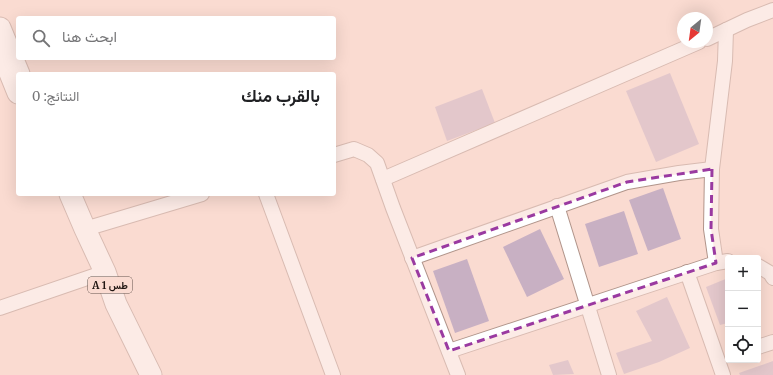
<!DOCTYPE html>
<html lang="ar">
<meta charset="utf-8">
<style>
:root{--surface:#fff;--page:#f2f2f2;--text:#202124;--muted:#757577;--line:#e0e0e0}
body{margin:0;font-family:Merriweather,Vazirmatn,serif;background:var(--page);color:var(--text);direction:rtl}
.controls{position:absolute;right:12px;bottom:12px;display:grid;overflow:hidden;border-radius:4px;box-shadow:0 4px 16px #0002}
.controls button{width:36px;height:36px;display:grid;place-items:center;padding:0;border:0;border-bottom:1px solid var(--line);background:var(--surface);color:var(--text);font:20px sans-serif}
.compass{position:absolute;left:677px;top:12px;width:36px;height:36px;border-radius:50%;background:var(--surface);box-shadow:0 4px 16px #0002;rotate:209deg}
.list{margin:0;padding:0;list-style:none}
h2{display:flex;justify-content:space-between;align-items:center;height:52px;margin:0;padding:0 16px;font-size:17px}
h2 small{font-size:13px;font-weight:400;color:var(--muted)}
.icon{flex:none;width:22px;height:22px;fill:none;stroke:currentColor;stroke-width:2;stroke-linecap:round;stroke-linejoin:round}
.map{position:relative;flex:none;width:773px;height:375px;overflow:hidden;direction:ltr}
.search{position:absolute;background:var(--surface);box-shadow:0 4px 16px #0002;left:16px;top:16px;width:320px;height:44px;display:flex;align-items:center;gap:10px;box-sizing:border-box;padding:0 14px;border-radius:4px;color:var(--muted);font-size:15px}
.panel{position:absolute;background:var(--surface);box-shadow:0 4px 16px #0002;left:16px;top:72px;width:320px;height:124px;border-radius:4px;direction:rtl}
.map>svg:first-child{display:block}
.building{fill:#c8b0c3}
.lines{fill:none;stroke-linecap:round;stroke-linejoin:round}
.minor-casing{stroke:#b1958b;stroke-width:16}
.highway-casing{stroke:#b1958b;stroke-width:23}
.minor{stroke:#fff;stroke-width:14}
.highway{stroke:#fff;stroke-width:21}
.marked{fill:none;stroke:#9a3aa1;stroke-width:3;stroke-dasharray:8 5;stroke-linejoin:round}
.labels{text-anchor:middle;stroke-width:3;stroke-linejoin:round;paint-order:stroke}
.shield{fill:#fadbd1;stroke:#61514b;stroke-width:1}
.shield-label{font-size:10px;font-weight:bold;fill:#201612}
</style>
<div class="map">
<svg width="773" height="375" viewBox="0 0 773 375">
<rect width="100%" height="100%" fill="#fadbd1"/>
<!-- building -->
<g class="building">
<polygon points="670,73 699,144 656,162 626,91"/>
<polygon points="482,89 495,123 447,141 435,107"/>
<polygon points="663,188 681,239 648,251 629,200"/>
<polygon points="624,211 638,254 599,267 585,224"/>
<polygon points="540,229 564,279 527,297 503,247"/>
<polygon points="467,259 489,321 455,333 433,271"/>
<polygon points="728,278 728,323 720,325 706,287"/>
<polygon points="667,297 690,348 659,362 624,374 616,353 652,341 636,311"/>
<polygon points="568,360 574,374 553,375 549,365"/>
<polygon points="773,361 773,375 740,375 739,373"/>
</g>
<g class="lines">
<defs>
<g id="minor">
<polyline points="707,39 747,20 773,10"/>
<polyline points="334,155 354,149 368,155 377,163 393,208 458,375"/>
<polyline points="383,179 699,42"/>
<polyline points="266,194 333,375"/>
<polyline points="557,206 609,375"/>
<polyline points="85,229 202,194"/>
<polyline points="412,258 627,182 679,173 712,169"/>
<polyline points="716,263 711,229 712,169 725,61 726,30"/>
<polyline points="758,266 770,273 773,278"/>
<polyline points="687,272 723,375"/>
<polyline points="0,308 105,272"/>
<polyline points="758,347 773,342"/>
<polyline points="449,351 716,263 728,261"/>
</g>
<g id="highway">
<polyline points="0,28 19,74"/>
<polyline points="5,61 18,93"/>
<polyline points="70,194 85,229 105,272 116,304 151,375"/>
</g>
</defs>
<!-- minor casing -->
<use href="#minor" class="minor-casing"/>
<!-- highway casing -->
<use href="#highway" class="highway-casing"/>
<!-- minor -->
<use href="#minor" class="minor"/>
<!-- highway -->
<use href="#highway" class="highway"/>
</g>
<!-- marked area -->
<path d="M0 0H773V375H0ZM712,169L711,229L716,263L449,351L412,258L627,182Z" fill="#fadbd1" fill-opacity=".55" fill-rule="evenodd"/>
<path class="marked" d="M712,169L711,229L716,263L449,351L412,258L627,182Z"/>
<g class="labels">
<!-- shield labels -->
<rect class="shield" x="88" y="277" width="44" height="16" rx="3"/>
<g class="shield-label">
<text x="110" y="289">A 1 طس</text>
</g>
</g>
</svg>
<div class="controls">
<button>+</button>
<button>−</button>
<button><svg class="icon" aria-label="locate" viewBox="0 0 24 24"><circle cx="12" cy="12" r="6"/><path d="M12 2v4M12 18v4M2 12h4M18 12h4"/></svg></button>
</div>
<svg class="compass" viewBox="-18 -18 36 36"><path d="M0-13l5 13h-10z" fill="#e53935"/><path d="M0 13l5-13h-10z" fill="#757577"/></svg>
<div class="search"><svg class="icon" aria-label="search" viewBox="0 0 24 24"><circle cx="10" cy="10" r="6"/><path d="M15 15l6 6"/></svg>ابحث هنا</div>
<section class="panel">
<h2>بالقرب منك<small>النتائج: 0</small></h2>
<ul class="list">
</ul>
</section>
</div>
